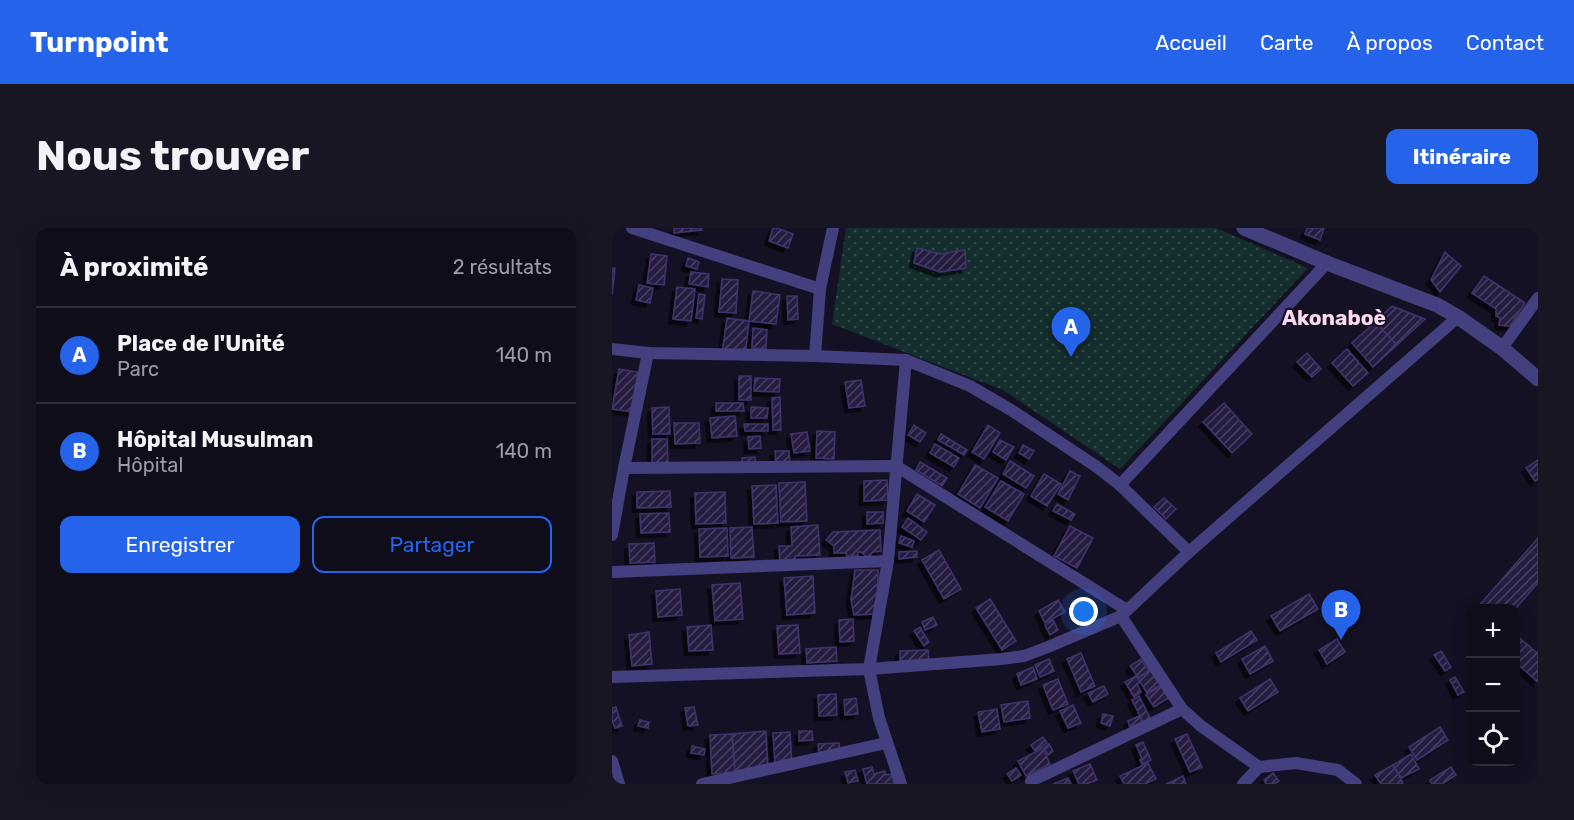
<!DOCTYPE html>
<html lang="fr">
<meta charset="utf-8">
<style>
:root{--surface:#100d1b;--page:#191624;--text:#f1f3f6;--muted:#9c9ca3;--line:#302d3a;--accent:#2563eb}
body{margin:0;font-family:Rubik,sans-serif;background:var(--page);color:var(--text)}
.controls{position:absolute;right:18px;bottom:18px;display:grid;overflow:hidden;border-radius:12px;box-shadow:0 3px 15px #0003}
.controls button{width:54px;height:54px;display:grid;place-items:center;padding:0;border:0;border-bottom:2px solid var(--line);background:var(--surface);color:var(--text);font:30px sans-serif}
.you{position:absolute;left:472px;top:384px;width:21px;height:21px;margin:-15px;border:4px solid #fff;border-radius:50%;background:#1a73e8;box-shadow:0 0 0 9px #1a73e833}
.badge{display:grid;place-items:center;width:39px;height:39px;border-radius:50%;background:var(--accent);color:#fff;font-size:20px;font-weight:700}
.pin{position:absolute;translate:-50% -50px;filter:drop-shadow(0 2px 3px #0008)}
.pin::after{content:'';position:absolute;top:32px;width:21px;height:18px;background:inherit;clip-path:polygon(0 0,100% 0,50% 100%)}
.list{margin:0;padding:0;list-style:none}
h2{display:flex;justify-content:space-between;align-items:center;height:78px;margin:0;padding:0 24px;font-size:26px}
h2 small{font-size:20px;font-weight:400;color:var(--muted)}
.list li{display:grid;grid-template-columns:39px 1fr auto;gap:18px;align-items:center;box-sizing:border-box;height:96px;padding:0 24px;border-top:2px solid var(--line)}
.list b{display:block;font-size:22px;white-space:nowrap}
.list p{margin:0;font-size:20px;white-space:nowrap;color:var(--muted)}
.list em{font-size:20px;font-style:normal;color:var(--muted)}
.actions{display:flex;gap:12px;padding:18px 24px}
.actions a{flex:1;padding:14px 0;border:2px solid var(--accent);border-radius:12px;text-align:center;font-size:21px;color:var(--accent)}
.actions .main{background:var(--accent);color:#fff}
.icon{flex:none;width:33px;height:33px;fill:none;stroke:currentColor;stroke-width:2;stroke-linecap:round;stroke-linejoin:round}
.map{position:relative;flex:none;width:926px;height:556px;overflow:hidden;border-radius:12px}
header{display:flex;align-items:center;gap:36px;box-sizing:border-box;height:84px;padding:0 30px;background:var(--accent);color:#fff}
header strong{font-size:28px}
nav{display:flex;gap:33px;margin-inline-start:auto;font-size:21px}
.intro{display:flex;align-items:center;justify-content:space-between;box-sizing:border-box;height:144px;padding:0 36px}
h1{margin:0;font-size:42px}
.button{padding:15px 27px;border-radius:12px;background:var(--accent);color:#fff;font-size:21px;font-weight:700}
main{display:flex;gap:36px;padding:0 36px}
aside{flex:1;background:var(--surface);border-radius:12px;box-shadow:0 3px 15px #0003}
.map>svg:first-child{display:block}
.park{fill:url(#park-dots)}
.building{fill:url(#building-hatch);stroke:#40336d;stroke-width:1.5;filter:url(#shadow)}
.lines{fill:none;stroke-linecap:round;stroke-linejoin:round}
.minor{stroke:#44407f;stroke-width:12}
.tertiary{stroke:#44407f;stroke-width:15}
.labels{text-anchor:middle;stroke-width:4.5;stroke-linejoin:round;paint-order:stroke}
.neighbourhood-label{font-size:21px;font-weight:bold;fill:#fcd9ee;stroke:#151124}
</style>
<header>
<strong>Turnpoint</strong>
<nav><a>Accueil</a><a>Carte</a><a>À propos</a><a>Contact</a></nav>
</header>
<div class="intro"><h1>Nous trouver</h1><a class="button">Itinéraire</a></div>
<main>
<aside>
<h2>À proximité<small>2 résultats</small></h2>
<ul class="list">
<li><span class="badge">A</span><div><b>Place de l'Unité</b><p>Parc</p></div><em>140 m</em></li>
<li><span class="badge">B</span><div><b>Hôpital Musulman</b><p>Hôpital</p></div><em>140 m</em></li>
</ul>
<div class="actions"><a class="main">Enregistrer</a><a>Partager</a></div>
</aside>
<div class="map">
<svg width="926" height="556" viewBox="0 0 926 556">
<defs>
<pattern id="park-dots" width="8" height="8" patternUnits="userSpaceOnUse" patternTransform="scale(1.5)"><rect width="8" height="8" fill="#142d2d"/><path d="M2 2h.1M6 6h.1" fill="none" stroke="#364b4c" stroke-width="1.8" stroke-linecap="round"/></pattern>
<pattern id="building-hatch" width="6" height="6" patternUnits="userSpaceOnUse" patternTransform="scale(1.5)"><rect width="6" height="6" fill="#271f43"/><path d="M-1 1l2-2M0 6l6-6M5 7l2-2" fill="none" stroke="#463f5f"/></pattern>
<filter id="shadow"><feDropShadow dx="-4.5" dy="4.5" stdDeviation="0" flood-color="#0009"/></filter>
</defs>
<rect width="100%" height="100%" fill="#151124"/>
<!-- park -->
<polygon class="park" points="234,0 604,0 696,40 508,241 391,162 220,96"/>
<!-- building -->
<g class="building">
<polygon points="62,0 89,0 90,2 62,5"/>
<polygon points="161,0 165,0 181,6 176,20 157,13"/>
<polygon points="695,0 712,0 708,12 693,6"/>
<polygon points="305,20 329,26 353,22 354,40 328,44 302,35"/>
<polygon points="833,24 849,38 828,64 819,52"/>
<polygon points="39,26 55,28 52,57 35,55"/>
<polygon points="76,30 87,34 85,41 74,38"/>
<polygon points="0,40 3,40 0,67"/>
<polygon points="79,44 97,46 96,59 77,56"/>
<polygon points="872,48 913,75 898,98 887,97 888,90 884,88 884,81 860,65"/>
<polygon points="110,51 126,52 124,85 107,84"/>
<polygon points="27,57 41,60 38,75 24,72"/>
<polygon points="65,59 83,61 79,93 61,91"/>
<polygon points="141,63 168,67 164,96 137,93"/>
<polygon points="87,66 93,67 90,91 84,90"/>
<polygon points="175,68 185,68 186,91 176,92"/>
<polygon points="780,78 813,91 785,117 763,94"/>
<polygon points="115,90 137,93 133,128 110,126"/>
<polygon points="763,94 785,117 761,139 740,115"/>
<polygon points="141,100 155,102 154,121 140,120"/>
<polygon points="735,121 756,145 741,158 720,135"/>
<polygon points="695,125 709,141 700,149 685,134"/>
<polygon points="7,141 26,144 20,184 0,181"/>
<rect x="127" y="148" width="12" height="24"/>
<polygon points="143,150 168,151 167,164 142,163"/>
<polygon points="249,152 253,178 237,180 233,154"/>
<polygon points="168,169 169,202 161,202 160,170"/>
<polygon points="104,175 131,175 132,183 104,183"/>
<polygon points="612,175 640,206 620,225 591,194"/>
<polygon points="57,179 58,206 41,206 40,180"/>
<polygon points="139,179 156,180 155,190 139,190"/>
<polygon points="123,188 125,208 100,210 98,190"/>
<polygon points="62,195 87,195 88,215 63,216"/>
<polygon points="132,196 156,196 156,203 133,203"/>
<polygon points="302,197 314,205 308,214 296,207"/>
<polygon points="376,197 388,205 372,231 360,224"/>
<polygon points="205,203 223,204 222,231 204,230"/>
<polygon points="195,204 198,223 182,225 179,206"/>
<polygon points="329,206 355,222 352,227 326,212"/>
<polygon points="148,208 149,220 137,221 136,209"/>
<polygon points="40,211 55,211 56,236 40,237"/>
<polygon points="388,212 402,219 394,232 381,224"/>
<polygon points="323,216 347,230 342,239 318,225"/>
<polygon points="411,217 422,223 417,231 407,225"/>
<polygon points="163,223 177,223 178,238 164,239"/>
<polygon points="143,229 144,236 130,238 130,230"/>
<polygon points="926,232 926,251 923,253 914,240"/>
<polygon points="398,233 422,248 414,260 391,246"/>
<polygon points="308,234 335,250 330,258 304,242"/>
<polygon points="363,237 386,250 368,280 346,266"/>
<polygon points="458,243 468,248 456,272 446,266"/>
<polygon points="432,246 449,256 435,278 419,268"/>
<polygon points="275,252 276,272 252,273 252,253"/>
<polygon points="389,253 412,266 396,293 373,279"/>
<polygon points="193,254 195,293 169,294 167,255"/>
<polygon points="164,257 166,295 142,296 140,258"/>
<polygon points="58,263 59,279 25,280 25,264"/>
<polygon points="113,264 114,295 84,296 83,265"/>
<polygon points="305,266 323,277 312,294 295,283"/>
<polygon points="552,270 564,281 554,291 542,279"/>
<polygon points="445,276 463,286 459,292 441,283"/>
<polygon points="255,284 271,284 271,295 255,296"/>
<polygon points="57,285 58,304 29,305 28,286"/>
<polygon points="296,290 315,304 309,312 290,299"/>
<polygon points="206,297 208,327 183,328 184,335 168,335 167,318 180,318 179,299"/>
<polygon points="458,298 481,310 465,340 442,328"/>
<polygon points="140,299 142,329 119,330 118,300"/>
<polygon points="115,300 116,328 88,329 87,301"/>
<polygon points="268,302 269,323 261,324 256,330 249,324 246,324 246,328 235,328 234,325 222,325 222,318 214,312 221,304"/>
<polygon points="289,308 302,313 300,319 287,315"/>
<polygon points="926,310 926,355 903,381 865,380"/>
<polygon points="42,315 43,334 18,335 17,316"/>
<polygon points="327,322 349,361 332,371 310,332"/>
<polygon points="305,323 305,329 287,331 287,324"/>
<polygon points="243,342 266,342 265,386 242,387 239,372"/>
<polygon points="201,348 203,385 175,387 172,350"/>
<polygon points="128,355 131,391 103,393 100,357"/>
<polygon points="68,361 70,387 46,389 44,363"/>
<polygon points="697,366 706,381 668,403 659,388"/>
<polygon points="378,371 404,413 390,422 364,380"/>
<polygon points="446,372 453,384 433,395 427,383"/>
<polygon points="321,389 325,397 313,402 310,394"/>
<polygon points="241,391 242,413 228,414 227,392"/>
<polygon points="441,392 446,402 438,407 433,397"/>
<polygon points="99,397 101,422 77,423 75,399"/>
<polygon points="186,397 188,425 167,426 165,398"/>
<polygon points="308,399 317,414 312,418 302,403"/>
<polygon points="639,403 645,412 609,434 604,425"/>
<polygon points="37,404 40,436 20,438 17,407"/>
<polygon points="903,406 925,425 926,423 926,454 903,434"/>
<polygon points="725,411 733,424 715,436 707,422"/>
<polygon points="653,418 661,433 638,446 630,431"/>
<polygon points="224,419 225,433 195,435 194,421"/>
<polygon points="316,422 317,432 288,433 288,423"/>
<polygon points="829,423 839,439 833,443 822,427"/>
<polygon points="469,425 483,458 469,464 455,431"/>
<polygon points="437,431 442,443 428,449 423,437"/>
<polygon points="529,431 537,443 526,449 518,438"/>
<polygon points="421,439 425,451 409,457 405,446"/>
<polygon points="540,441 550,456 535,465 526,450"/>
<polygon points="524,448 528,454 525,456 529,464 522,469 513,454"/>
<polygon points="843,449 852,464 846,467 838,452"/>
<polygon points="446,451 456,476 441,482 431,457"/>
<polygon points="658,451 666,464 636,483 628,470"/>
<polygon points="551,456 559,468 542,479 534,467"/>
<polygon points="492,458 496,466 481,474 476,465"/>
<polygon points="224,466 225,487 207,488 206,467"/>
<polygon points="527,468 538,490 531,494 520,472"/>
<polygon points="244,470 246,486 233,487 232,472"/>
<polygon points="416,473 418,490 392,494 389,477"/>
<polygon points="461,477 469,495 456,500 448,483"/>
<polygon points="4,479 10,498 3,500 0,492 0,480"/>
<polygon points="82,479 86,497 76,498 73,480"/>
<polygon points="385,481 388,501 370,504 366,484"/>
<polygon points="491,486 501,488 498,498 489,495"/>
<polygon points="527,488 530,494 518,500 516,493"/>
<polygon points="28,492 37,494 36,500 26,498"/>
<polygon points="828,499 836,512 805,532 797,519"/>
<polygon points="154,503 156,542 123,544 120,506"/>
<polygon points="187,503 200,503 201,512 187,513"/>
<polygon points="178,504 180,536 163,536 161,505"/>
<polygon points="120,506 123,544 100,546 98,507"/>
<polygon points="575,506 590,539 578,544 563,511"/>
<polygon points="431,509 435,515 423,523 419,517"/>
<polygon points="531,514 539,532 530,536 528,532 530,531 524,517"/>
<polygon points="227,515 228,525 207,527 206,516"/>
<polygon points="437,516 441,523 436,527 432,520"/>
<polygon points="80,518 93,521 92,527 79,525"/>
<polygon points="431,520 438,536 414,548 406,533"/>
<polygon points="799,526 807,541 789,550 781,537"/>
<polygon points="536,535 544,551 533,556 512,556 508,548"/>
<polygon points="478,536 485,552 474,556 467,556 461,543"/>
<polygon points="781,537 791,555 789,556 769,556 763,547"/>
<polygon points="260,539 262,546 273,543 274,547 280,546 282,556 255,556 251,541"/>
<polygon points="839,539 844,547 830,556 820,556 818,552"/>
<polygon points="404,540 409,547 400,553 395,546"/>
<polygon points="243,542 246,553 236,555 233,544"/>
<polygon points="661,545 667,553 662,556 654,556 652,552"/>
<polygon points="571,548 574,556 554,556"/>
<polygon points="456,550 459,556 441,556"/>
</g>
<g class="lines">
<!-- minor -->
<g class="minor">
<polyline points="20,0 208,61"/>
<polyline points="890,120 926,70"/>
<polyline points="0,121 36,125 203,128 294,132 358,158 399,182 485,239 508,257 577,324"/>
<polyline points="203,128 208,61 221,0"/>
<polyline points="12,240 284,238 515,382"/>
<polyline points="508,257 715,35"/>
<polyline points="0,307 12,240 36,125"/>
<polyline points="0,344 276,333"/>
<polyline points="509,388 570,481 589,498 647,539"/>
<polyline points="0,449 257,441 390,431 412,428 436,419 509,388 577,324 846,89"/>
<polyline points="0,533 7,556"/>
<polyline points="419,553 570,481"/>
<polyline points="90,556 274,515"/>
<polyline points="289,556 267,490 257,441 276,333 294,132"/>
<polyline points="631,556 647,539 684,535 726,542 744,556"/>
</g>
<!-- tertiary -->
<polyline class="tertiary" points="632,0 715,35 825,77 846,89 890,120 926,151"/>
</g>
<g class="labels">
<!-- neighbourhood labels -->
<g class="neighbourhood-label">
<text x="722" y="97">Akonaboè</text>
</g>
</g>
</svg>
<div class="controls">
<button>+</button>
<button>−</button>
<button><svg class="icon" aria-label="locate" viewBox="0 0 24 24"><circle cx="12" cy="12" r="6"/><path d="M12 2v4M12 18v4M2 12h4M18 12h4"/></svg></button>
</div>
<div class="you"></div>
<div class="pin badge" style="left:459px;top:129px">A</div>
<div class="pin badge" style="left:729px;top:412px">B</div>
</div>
</main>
